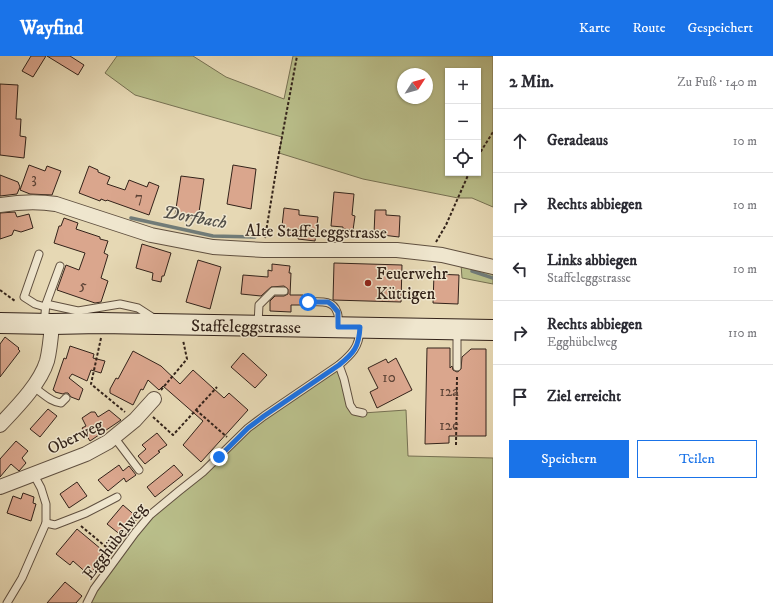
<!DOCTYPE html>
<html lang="de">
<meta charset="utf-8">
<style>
:root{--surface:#fff;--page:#f7f7f7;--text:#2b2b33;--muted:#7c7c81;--line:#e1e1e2;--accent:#1a73e8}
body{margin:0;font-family:"IM FELL DW Pica",serif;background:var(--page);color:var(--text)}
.controls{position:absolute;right:12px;top:12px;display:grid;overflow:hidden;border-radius:0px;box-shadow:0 1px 3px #0004}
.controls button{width:36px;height:36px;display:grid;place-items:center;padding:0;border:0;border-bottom:1px solid var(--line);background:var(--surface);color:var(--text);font:20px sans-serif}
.compass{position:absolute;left:397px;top:12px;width:36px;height:36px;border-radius:50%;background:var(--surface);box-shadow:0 1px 3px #0004;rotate:54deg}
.stop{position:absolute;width:12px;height:12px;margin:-9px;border:3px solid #1a73e8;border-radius:50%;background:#fff}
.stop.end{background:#1a73e8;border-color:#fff;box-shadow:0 1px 4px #0008}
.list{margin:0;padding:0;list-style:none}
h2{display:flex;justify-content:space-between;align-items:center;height:52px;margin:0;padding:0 16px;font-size:17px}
h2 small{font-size:13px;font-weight:400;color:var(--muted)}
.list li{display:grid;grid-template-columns:26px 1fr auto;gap:12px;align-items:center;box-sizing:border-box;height:64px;padding:0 16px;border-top:1px solid var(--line)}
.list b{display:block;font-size:15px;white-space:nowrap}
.list p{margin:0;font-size:13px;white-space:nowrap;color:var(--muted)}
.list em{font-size:13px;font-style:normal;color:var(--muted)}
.actions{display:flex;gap:8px;padding:12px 16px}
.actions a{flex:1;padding:9px 0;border:1px solid var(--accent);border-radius:0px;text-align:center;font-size:14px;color:var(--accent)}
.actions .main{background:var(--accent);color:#fff}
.icon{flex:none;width:22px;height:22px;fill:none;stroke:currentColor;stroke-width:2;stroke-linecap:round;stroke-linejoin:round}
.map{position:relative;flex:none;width:493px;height:547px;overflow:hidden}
header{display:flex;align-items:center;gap:24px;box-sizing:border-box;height:56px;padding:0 20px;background:var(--accent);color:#fff}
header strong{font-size:19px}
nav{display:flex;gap:22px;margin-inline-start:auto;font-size:14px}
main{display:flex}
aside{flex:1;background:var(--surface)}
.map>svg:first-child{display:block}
.green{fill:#b9be8a;stroke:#767052;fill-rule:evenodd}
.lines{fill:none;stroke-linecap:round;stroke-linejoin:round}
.stream{stroke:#717c79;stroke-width:3.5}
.building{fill:#daa68d;stroke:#33231a}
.lane-casing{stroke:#605040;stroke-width:9}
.street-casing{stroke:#605040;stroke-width:16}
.secondary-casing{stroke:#33231a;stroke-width:22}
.path{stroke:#33231a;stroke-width:2;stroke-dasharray:3 2;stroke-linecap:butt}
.lane{stroke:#efe6ce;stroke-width:7}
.street{stroke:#efe6ce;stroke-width:14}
.secondary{stroke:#efe6ce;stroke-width:20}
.route{stroke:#1a73e8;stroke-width:5}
.poi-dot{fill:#8f2418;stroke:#efe6ce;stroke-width:1.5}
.labels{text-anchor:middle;stroke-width:3;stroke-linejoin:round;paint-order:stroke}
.number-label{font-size:15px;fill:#5d4437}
.street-label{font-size:17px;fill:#33231a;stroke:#efe6ce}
.poi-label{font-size:17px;fill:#33231a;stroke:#efe6ce;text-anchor:start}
.water-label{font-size:18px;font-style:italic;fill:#524f49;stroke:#efe6ce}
</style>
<header>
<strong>Wayfind</strong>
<nav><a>Karte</a><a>Route</a><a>Gespeichert</a></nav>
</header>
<main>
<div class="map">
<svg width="493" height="547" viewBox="0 0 493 547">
<rect width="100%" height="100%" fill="#e6d8b4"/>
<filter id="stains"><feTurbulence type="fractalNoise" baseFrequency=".005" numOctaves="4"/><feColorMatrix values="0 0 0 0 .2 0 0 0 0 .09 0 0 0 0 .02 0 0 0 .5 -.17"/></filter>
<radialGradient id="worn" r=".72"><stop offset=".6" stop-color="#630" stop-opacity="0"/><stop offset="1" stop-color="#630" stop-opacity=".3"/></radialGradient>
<!-- green -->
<g class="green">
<path d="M117,0H193L226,21L284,43L293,0H493V151L472,142H458L363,123L279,97L282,81L135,39L105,17ZM448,15H478V117H448ZM403,18H427V42H403Z"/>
<polygon points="461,208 493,216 493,228 462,222"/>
<polygon points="339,309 350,349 363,357 406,354 408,400 493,402 493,547 87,547 135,477 248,372"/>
</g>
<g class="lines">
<!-- stream -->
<g class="stream">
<polyline points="131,162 213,180 255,181"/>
<polyline points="472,215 493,222"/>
</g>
</g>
<!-- building -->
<g class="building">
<polygon points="31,0 46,0 33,21 22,15"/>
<polygon points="47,0 70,0 84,9 78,19"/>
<polygon points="0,28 18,29 16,63 21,63 20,80 26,81 24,102 0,99"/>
<polygon points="29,109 45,115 47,110 61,115 52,139 30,138 20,134"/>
<polygon points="233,109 256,113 251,153 227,148"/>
<polygon points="89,110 98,114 98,116 110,121 107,128 125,134 129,124 147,131 149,126 159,130 149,159 107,144 106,145 101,143 100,145 79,137"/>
<polygon points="0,119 18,126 20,131 17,138 0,140"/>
<polygon points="181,120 204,123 198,163 175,159"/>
<polygon points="334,136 354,138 352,159 355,160 353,174 343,173 343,171 331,170"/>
<polygon points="284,152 299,154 299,159 318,161 315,185 298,183 298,181 281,179"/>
<polygon points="375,154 386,154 386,159 400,160 399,181 374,178"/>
<polygon points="15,156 17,161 29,158 33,172 21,176 14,174 12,179 0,183 0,157"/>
<polygon points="64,162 78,167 76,173 100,181 100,183 108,185 104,197 108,199 101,222 108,225 101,246 95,247 57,234 66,209 79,214 85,197 54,187 59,170 61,170"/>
<polygon points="142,188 171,197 164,220 162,220 161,226 152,224 153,217 136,212"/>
<polygon points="198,204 221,211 210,253 186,246"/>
<polygon points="334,207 402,209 401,246 333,244"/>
<polygon points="272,208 290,210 289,217 291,217 290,239 303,239 303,249 291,249 291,256 270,255 270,245 275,240 284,240 288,238 288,233 284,230 271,231 261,240 241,238 243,219 268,221 268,214 272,215"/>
<polygon points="434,218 459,219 458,248 433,247"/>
<polygon points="5,281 19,292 18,293 20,295 0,321 0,288"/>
<polygon points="70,290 94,298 93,302 105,305 101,317 91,314 87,325 72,318 69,322 83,333 79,344 71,341 68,337 65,337 63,338 55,336 55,335 53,334 64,302 66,303"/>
<polygon points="427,292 450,292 450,312 452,310 453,314 457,316 459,315 461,313 462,301 471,293 486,293 486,380 449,380 449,387 425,388"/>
<polygon points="133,295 161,310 180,328 193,314 224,342 229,337 248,354 201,406 183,389 203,365 163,330 159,334 148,324 143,334 141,333 133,349 110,337 110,333 116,322 118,323"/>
<polygon points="243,297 267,319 255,332 231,311"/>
<polygon points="396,302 412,334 377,352 370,336 378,332 368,312 386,303 388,307"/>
<polygon points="48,353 57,360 40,381 30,373"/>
<polygon points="109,354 121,364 90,385 82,372 86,370 82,362 91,356 95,356 98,361"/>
<polygon points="157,377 167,389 158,395 160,396 145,408 138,400 146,393 142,389"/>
<polygon points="16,385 28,395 22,402 26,407 19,415 11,408 0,421 0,403"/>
<polygon points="119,409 123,415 129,410 136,419 126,426 124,422 108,435 98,424"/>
<polygon points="174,409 183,419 155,441 147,431"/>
<polygon points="77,426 87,440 69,452 60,438"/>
<polygon points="23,437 34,441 33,447 36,448 31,465 7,457 13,440 21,443"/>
<polygon points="123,449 138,462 122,480 107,468"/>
<polygon points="77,473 107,498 89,519 73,505 70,509 56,498"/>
<polygon points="65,526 82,540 76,547 47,547"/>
</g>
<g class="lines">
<defs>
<g id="lane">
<polyline points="39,198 24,241 35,248 45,251"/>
<path d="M308,246C318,246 333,243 337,256C339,259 338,266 338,269"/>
<polyline points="46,248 78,255 120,248 138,252 155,263"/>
<polyline points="44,267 46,248 60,210"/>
<polyline points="258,268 259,249 273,235 284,235"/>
<polyline points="457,274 457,311"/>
<polyline points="339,309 344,323 350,349 354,355 363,357"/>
<path d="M33,331C42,336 50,346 61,347L66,342"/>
<polyline points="114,381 139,414"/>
<polyline points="46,467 55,469 86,457 117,441"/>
<polyline points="7,547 22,522 46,467 46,448 41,432 34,419"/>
<path d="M87,547L94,533L135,477L150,459L179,435L203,416L248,372L264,360L339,309C352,298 359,291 360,274"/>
</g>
<g id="street">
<path d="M0,149C19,146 37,145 56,148L151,179L213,191L264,194H397L442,199L493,211"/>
<path d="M0,369C16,352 40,328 47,305C50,293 51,280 52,268"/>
<polyline points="0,431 86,398 108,386 135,364 154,343"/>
</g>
<polyline id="secondary" points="0,267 52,268 100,267 493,274"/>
</defs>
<!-- lane casing -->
<use href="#lane" class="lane-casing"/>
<!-- street casing -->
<use href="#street" class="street-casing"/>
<!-- secondary casing -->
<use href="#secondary" class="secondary-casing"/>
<!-- path -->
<g class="path">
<polyline points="478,100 493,76"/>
<polyline points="265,182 279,97 297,0"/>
<polyline points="436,186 446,169 469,117"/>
<polyline points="0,234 15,245"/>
<polyline points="101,282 91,328 125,356"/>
<polyline points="161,334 187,303 183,284"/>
<polyline points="196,354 227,381"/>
<polyline points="153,361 173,379 217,331"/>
<polyline points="456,389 457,321"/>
<polyline points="81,470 111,495"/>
</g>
<!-- lane -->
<use href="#lane" class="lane"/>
<!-- street -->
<use href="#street" class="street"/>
<!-- secondary -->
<use href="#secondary" class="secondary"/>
</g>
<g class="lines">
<!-- route -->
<path class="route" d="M219,401L248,372L264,360L339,309C354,297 359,291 360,271H338V256L332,249L328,246H308"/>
</g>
<!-- markers -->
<circle class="poi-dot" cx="368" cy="227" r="4"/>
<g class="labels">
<!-- number labels -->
<g class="number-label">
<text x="34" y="127">3</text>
<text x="139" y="146">7</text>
<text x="83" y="234">5</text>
<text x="389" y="326">10</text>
<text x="449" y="340">12a</text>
<text x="449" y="374">12c</text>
</g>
<!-- street labels -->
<g class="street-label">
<text transform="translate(316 175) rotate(1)" y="6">Alte Staffeleggstrasse</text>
<text transform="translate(246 270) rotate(1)" y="6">Staffeleggstrasse</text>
<text transform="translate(75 380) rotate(-26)" y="6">Oberweg</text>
<text transform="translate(114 485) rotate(-52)" y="6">Egghübelweg</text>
</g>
<!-- poi labels -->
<g class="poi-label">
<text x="376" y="223">Feuerwehr<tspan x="376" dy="20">Küttigen</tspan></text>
</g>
<!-- water labels -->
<g class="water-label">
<text transform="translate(195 161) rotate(10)" y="6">Dorfbach</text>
</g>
</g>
<rect width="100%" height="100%" filter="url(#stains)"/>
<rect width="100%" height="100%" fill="url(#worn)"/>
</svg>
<div class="controls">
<button>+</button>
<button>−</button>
<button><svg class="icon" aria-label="locate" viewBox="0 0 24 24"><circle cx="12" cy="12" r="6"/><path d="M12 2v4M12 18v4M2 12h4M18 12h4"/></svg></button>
</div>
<svg class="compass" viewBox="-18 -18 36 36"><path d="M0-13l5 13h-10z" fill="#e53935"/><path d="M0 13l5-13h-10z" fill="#7c7c81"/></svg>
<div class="stop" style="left:308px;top:246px"></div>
<div class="stop end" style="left:219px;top:401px"></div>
</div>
<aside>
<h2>2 Min.<small>Zu Fuß · 140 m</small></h2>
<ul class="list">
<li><svg class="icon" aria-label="ahead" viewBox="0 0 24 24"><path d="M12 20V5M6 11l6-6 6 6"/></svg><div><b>Geradeaus</b></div><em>10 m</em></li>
<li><svg class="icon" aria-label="right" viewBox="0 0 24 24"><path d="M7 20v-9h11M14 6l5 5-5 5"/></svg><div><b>Rechts abbiegen</b></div><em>10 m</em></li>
<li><svg class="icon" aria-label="left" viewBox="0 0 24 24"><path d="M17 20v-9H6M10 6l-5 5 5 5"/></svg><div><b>Links abbiegen</b><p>Staffeleggstrasse</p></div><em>10 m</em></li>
<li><svg class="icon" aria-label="right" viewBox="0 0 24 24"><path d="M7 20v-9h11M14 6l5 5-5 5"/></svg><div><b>Rechts abbiegen</b><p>Egghübelweg</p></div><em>110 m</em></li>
<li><svg class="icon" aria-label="arrive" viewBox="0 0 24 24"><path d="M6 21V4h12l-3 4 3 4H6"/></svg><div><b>Ziel erreicht</b></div></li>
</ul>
<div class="actions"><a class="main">Speichern</a><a>Teilen</a></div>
</aside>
</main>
